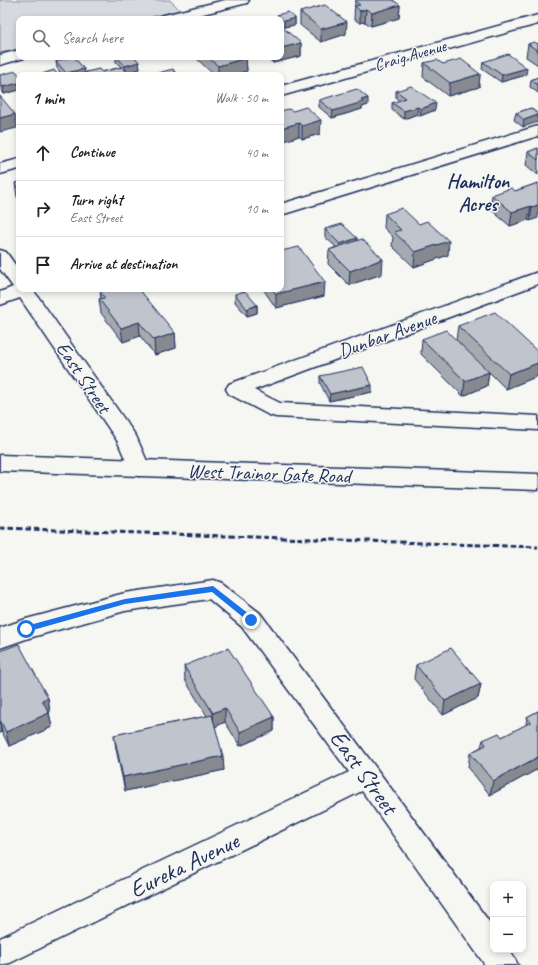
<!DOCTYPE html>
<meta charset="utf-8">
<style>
:root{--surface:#fff;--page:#f2f2f2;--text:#222;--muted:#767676;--line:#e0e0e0}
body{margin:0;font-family:Caveat,sans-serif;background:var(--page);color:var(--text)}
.controls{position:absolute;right:12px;bottom:12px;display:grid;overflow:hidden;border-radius:8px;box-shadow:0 2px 6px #0003}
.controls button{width:36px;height:36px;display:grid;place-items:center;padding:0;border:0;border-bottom:1px solid var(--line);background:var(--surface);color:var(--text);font:20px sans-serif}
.stop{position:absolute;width:12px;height:12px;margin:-9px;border:3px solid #1a73e8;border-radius:50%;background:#fff}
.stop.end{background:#1a73e8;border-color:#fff;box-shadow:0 1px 4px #0008}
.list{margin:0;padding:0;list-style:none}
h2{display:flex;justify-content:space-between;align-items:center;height:52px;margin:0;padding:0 16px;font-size:17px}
h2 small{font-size:13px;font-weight:400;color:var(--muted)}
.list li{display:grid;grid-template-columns:26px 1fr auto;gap:12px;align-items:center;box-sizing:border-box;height:56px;padding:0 16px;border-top:1px solid var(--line)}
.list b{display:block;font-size:15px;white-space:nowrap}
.list p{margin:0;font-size:13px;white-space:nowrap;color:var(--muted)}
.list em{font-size:13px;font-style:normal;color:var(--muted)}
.icon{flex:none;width:22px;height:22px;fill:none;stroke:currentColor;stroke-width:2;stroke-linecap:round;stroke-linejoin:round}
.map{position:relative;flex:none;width:538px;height:965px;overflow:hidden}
.search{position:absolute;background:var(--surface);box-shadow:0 2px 6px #0003;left:16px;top:16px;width:268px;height:44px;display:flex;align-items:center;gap:10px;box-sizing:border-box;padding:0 14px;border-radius:8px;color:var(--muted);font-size:15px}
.panel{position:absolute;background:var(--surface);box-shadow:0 2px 6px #0003;left:16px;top:72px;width:268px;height:220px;border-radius:8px}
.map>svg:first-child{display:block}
.green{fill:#d6d9dd;stroke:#78849e}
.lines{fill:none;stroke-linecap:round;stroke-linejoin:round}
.minor-casing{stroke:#1b2f5e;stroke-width:3}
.major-casing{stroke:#1b2f5e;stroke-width:3}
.minor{fill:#f6f6f2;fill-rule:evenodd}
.major{fill:#f6f6f2;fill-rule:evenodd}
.rail{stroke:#1b2f5e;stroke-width:3;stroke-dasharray:5.5 3;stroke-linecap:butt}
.wall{fill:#a5a9b0;stroke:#1b2f5e}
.shaded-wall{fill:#868990;stroke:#1b2f5e}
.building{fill:#c0c4cd;stroke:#1b2f5e}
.route{fill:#1a73e8}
.labels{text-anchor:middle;stroke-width:3;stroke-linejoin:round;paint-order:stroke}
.far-street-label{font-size:17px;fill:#1b2f5e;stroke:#f6f6f2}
.far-district-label{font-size:20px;font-weight:bold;fill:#1b2f5e;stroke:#f6f6f2}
.street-label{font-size:20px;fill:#1b2f5e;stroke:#f6f6f2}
.near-street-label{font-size:24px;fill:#1b2f5e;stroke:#f6f6f2}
</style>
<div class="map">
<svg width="538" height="965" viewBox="0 0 538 965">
<rect width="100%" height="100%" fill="#f6f6f2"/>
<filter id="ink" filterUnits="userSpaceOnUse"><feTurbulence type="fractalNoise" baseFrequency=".025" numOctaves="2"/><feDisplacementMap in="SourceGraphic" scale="8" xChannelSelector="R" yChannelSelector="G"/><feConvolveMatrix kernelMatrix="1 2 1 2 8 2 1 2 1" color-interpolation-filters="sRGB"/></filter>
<g filter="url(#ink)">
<!-- green -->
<polygon class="green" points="0,0 170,0 180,10 142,19 19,19 19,49 0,53"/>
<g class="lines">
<defs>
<g id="minor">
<polygon points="225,0 249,0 247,3 183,19 158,19 160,16"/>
<polygon points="538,15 538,24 281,96 281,86"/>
<polygon points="19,50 19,57 25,57 24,58 0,65 0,55"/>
<polygon points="538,126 538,136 281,215 281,204"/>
<polygon points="19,159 19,169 0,174 0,164"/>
<polygon points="0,250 6,252 19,270 19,289 35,289 34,291 136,436 150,468 147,473 139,476 131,473 118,442 20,298 0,305 0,292 13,287 0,269"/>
<polygon points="538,272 538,284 254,390 280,403 538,416 538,430 276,417 269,415 229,394 226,389 229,384"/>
<polygon points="213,580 221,583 260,613 376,768 493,927 493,950 510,950 518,965 485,965 362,791 10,963 0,965 0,938 349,772 242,627 209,599 125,611 29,638 0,648 0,628 26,619 125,593"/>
</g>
<polygon id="major" points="0,455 538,474 538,490 0,471"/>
</defs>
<!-- minor casing -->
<use href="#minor" class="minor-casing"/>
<!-- major casing -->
<use href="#major" class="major-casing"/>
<!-- minor -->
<use href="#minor" class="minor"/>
<!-- major -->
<use href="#major" class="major"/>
<!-- rail -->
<polyline class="rail" points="0,528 538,547"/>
</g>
<!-- wall -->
<g class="wall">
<polygon points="355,1 400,5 399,18 371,26 365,22 360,23 354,19"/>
<polygon points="300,12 346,34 321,42 300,25"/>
<polygon points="277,15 295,18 295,25 284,27 281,25 281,19 277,19"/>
<polygon points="301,43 301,56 273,63 266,57 281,57"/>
<polygon points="528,44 538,44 538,65 526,57"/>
<polygon points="116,57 135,57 140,69 127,72 130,75 86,75 86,72 102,72 121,67 116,62"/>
<polygon points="195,57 245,57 246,58 247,71 232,75 214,75"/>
<polygon points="56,61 84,69 85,75 62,75 57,68"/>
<polygon points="483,62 526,75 501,82 482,69"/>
<polygon points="424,63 443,64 480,74 479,87 448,96 423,77"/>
<polygon points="0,75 19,75 19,90 4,94 0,88"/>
<polygon points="538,77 538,93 530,87 531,80"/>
<polygon points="396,91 435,110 420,116 417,114 404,119 392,110 392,103 399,101 396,98"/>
<polygon points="319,100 368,105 362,107 362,109 332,118 319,107"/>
<polygon points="531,108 523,127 514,120 516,113"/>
<polygon points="281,111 320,134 302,139 299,136 281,142"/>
<polygon points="538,148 538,175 526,165 528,152"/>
<polygon points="19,182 19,200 17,197 15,183"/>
<polygon points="538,183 530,221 528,220 510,226 490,209 492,195 515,191"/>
<polygon points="385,214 448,255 414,267 392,246 393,237 384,228"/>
<polygon points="325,229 357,238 357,240 382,274 349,285 328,264 329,250 336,247 325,237"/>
<polygon points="263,289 281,289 324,296 276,308"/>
<polygon points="100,292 175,333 176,348 155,355 140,336 123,342 101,313 99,299 101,299"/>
<polygon points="235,294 257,305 257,313 247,316 235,302"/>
<polygon points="458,326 538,352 538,376 506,389 489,372 487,386 463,396 421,354 422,339 456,340"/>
<polygon points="320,376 372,392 329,401 320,383"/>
<polygon points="0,651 48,698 50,712 49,713 52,727 9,746 2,732 0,733"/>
<polygon points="416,665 481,684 478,698 443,715 414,679"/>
<polygon points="184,666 274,717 274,731 240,746 225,722 215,727 224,770 125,791 116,749 114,735 207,716 185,680"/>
<polygon points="538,711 538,769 490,795 468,767 470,753 481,747 483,740 502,737 526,725 527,717"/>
</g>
<!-- shaded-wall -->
<g class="shaded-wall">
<polygon points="400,5 399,18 371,26 372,13"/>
<polygon points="366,9 365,22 360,23 360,11"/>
<polygon points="295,18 295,25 284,27 284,21"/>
<polygon points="347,22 346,34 321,42 321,29"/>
<polygon points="301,43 301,56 273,63 273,57 281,57 281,48"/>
<polygon points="246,58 247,71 232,75 218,75 218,66"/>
<polygon points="139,62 140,69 126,73 125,66"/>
<polygon points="527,68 526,75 501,82 502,75"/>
<polygon points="84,69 85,75 66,75 66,73"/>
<polygon points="480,74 479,87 448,96 450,83"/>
<polygon points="19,83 19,90 4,94 3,87"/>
<polygon points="368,98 368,105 362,107 362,109 332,118 333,111"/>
<polygon points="436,103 435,110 420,116 421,109"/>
<polygon points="418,107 417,114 404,119 404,111"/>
<polygon points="15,114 17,128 0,132 0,118"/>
<polygon points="538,115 538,122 523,127 524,120"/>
<polygon points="321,120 320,134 302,139 302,126"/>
<polygon points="299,123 299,136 281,142 281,128"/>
<polygon points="538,205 538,218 530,221 532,207"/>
<polygon points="531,206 528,220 510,226 512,212"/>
<polygon points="357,238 356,246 339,251 340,244"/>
<polygon points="449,241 448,255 414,267 415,252"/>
<polygon points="383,259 382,274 349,285 350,271"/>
<polygon points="325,282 324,296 276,308 276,294"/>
<polygon points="257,305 257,313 247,316 247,309"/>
<polygon points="139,322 140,336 123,342 121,328"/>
<polygon points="175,333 176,348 155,355 154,340"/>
<polygon points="538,363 538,376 506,389 509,374"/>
<polygon points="489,372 487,386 463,396 465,381"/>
<polygon points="372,385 372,392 329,401 330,394"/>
<polygon points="481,684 478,698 443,715 445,701"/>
<polygon points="48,698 50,712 45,714 42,700"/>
<polygon points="225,708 225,722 214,727 213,713"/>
<polygon points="49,713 52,727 9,746 6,732"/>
<polygon points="274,717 274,731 240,746 240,732"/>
<polygon points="0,722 2,732 0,733"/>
<polygon points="223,756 224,770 125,791 123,777"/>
<polygon points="538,757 538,769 490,795 493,781"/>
</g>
<!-- building -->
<g class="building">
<polygon points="360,0 393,0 400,5 372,13 366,9 360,11 355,6 360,5 355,1"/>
<polygon points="325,5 347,22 321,29 300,12"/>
<polygon points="288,12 295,18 284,21 277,15"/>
<polygon points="281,26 301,43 281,48"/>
<polygon points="534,42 538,44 538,51 528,44"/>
<polygon points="508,54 527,68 502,75 483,62"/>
<polygon points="72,57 74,57 84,69 66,73 56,61"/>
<polygon points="117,57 135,57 139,62 125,66"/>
<polygon points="208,57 245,57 246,58 218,66"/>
<polygon points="461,59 480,74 450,83 424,63 437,60 443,64"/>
<polygon points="122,67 130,75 89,75 86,72 99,69 102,72"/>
<polygon points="173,69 177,75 160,75 158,73"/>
<polygon points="54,70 58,75 43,75 42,74"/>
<polygon points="16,71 19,75 19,83 3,87 0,82 0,75"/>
<polygon points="538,77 538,85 531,80"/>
<polygon points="411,86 436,103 421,109 418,107 404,111 392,103 406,98 396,91"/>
<polygon points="357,89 368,98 361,100 363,102 333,111 319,100"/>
<polygon points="0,96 15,114 0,118"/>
<polygon points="306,107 321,120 302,126 299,123 281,128 281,111 288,109 293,111"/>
<polygon points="531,108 538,114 538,115 524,120 516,113"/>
<polygon points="538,148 538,160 528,152"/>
<polygon points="19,182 19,189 15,183"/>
<polygon points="538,183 538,205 532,207 531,206 512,212 492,195 511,188 515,191"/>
<polygon points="402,208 419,224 427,221 449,241 415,252 394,232 401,230 385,214"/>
<polygon points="342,224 357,238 340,244 325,229"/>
<polygon points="362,239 383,259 350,271 329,250"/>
<polygon points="299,247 325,282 276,294 272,289 281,289 281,251"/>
<polygon points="109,289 139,289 175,333 154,340 139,322 121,328 99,299 105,298 100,292"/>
<polygon points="245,291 257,305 247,309 235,294"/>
<polygon points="495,312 538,352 538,363 509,374 458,326"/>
<polygon points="446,330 489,372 465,381 422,339"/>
<polygon points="363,367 372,385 330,394 320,376"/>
<polygon points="19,644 48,698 42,700 49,713 6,732 0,720 0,651"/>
<polygon points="228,648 274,717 240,732 225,708 213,713 184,666"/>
<polygon points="451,648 481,684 445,701 416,665"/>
<polygon points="538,711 538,757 493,781 470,753 486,745 483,740 499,733 502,737 531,722 527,717"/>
<polygon points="212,715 223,756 123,777 114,735"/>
</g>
</g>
<!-- route -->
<polygon class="route" points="213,586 254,618 254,622 249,622 212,592 125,604 26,632 22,629 26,626 125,599"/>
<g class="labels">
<!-- far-street labels -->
<g class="far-street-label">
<text transform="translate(410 55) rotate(-16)" y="6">Craig Avenue</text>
</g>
<!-- far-district labels -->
<g class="far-district-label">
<text x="478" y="188">Hamilton<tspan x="478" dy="23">Acres</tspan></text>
</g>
<!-- street labels -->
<g class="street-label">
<text transform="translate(387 334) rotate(-20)" y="7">Dunbar Avenue</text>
<text transform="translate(84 377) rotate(56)" y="7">East Street</text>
<text transform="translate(269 473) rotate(2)" y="7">West Trainor Gate Road</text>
</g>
<!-- near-street labels -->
<g class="near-street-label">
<text transform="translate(364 772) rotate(54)" y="8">East Street</text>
<text transform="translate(184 865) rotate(-26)" y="8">Eureka Avenue</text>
</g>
</g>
</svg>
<div class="controls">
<button>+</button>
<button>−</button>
</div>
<div class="stop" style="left:26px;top:629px"></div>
<div class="stop end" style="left:251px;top:620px"></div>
<div class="search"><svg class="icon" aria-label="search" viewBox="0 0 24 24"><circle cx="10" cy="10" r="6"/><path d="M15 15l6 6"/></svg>Search here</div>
<section class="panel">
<h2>1 min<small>Walk · 50 m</small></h2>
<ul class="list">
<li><svg class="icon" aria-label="ahead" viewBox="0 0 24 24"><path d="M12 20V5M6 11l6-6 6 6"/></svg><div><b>Continue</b></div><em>40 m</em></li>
<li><svg class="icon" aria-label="right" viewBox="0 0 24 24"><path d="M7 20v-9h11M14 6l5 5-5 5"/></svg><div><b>Turn right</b><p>East Street</p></div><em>10 m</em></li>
<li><svg class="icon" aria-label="arrive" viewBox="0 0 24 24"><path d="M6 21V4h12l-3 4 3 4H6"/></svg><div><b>Arrive at destination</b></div></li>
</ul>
</section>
</div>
